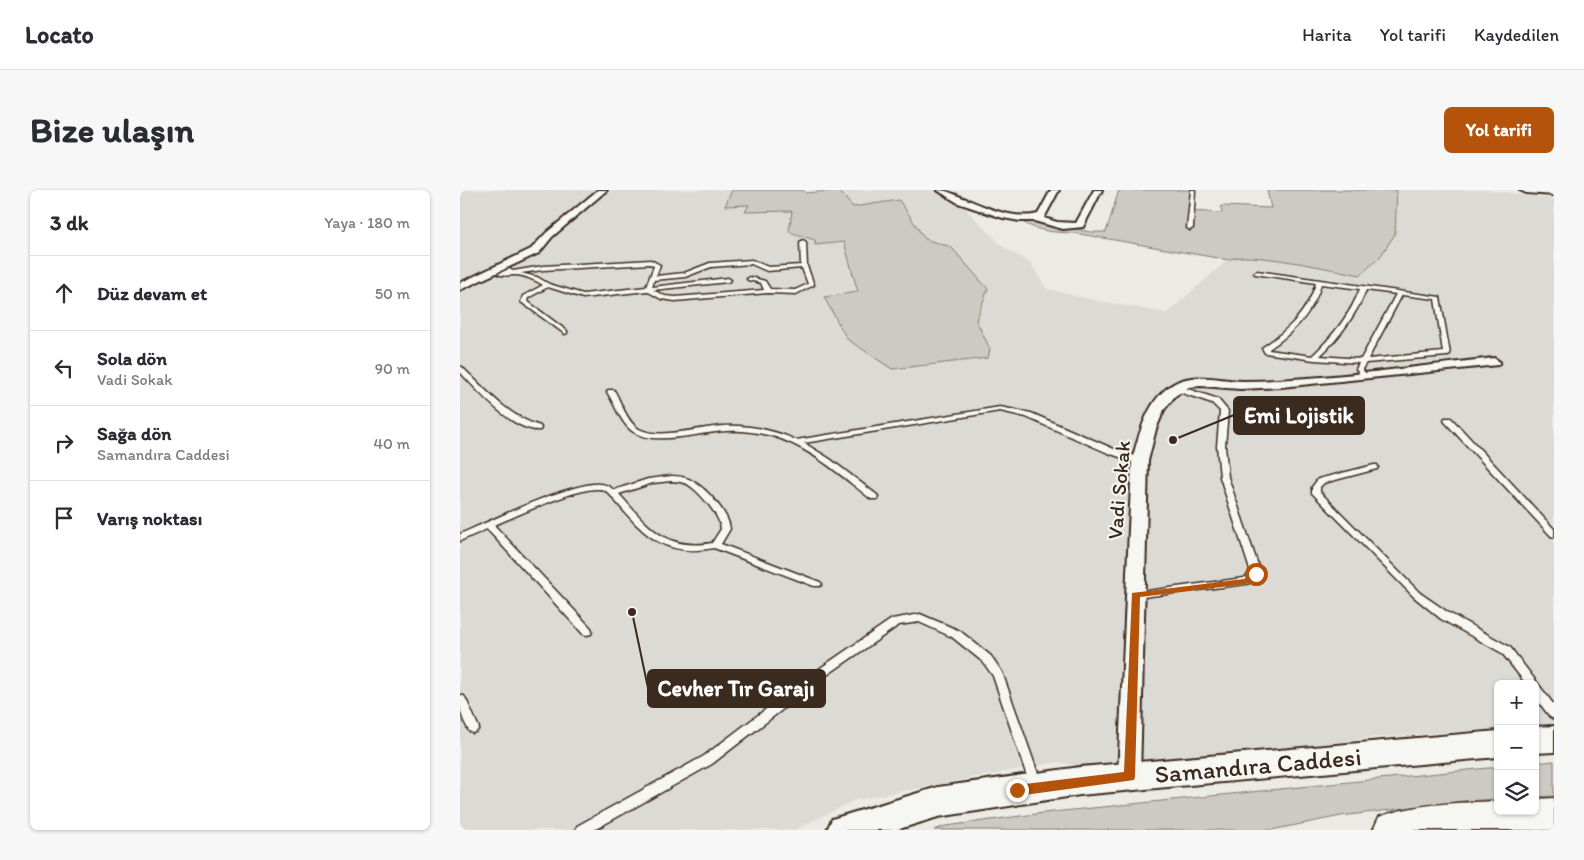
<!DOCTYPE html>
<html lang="tr">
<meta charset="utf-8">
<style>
:root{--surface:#fff;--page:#f7f7f7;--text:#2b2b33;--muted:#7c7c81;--line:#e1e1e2;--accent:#b45309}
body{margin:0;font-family:Itim,sans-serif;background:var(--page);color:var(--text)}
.controls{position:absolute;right:15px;bottom:15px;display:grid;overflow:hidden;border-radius:8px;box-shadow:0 1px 4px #0004}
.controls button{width:45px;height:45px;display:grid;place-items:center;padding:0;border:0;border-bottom:1px solid var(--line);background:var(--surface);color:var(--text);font:25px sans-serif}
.stop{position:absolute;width:15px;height:15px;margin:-11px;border:4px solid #b45309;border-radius:50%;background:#fff}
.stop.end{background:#b45309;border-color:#fff;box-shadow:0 1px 5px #0008}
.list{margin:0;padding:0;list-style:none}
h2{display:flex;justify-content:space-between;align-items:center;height:65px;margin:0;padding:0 20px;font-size:21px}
h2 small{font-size:16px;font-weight:400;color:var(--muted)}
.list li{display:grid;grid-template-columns:32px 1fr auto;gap:15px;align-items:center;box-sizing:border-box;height:75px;padding:0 20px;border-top:1px solid var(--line)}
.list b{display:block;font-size:19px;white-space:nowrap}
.list p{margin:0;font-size:16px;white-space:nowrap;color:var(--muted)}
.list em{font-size:16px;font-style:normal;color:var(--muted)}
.icon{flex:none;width:28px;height:28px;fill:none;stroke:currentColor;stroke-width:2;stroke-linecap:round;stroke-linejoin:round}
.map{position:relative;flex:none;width:1094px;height:640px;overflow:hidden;border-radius:8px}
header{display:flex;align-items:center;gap:30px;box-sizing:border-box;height:70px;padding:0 25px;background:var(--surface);border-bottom:1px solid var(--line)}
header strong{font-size:24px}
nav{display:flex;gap:28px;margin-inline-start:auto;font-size:18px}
.intro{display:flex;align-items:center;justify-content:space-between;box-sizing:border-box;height:120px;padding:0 30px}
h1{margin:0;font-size:35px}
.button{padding:12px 22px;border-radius:8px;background:var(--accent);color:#fff;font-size:18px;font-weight:700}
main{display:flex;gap:30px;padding:0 30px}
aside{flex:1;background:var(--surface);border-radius:8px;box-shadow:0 1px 4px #0004}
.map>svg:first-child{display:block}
.built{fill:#dcdad4}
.green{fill:#cdcac4;stroke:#847a71}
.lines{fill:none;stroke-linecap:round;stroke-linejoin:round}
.service-casing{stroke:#3b2a1e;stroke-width:3}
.minor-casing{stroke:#3b2a1e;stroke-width:4}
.tertiary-casing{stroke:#3b2a1e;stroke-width:4}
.secondary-casing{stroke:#3b2a1e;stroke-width:4}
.motorway-casing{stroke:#3b2a1e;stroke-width:3}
.service{fill:#f6f6f2;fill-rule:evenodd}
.minor{fill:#f6f6f2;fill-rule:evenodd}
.tertiary{fill:#f6f6f2;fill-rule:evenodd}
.secondary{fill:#f6f6f2;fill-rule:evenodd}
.motorway{fill:#f6f6f2;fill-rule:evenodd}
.route{fill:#b45309}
.labels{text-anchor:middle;stroke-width:4;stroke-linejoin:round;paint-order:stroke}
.street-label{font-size:21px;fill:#3b2a1e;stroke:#f6f6f2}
.near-street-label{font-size:25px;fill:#3b2a1e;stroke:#f6f6f2}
.leader{fill:none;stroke:#3b2a1e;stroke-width:2}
.callout-dot{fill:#3b2a1e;stroke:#f6f6f2;stroke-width:2}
.callout{fill:#3b2a1e;stroke:#3b2a1e;stroke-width:2}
.callout-label{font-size:22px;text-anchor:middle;font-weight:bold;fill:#fff}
</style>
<header>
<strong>Locato</strong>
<nav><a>Harita</a><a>Yol tarifi</a><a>Kaydedilen</a></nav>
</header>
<div class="intro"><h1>Bize ulaşın</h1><a class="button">Yol tarifi</a></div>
<main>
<aside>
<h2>3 dk<small>Yaya · 180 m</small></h2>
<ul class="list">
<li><svg class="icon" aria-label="ahead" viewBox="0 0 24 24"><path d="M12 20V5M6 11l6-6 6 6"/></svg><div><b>Düz devam et</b></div><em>50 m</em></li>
<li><svg class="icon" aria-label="left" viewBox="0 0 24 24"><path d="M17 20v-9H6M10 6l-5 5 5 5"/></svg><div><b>Sola dön</b><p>Vadi Sokak</p></div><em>90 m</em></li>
<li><svg class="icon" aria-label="right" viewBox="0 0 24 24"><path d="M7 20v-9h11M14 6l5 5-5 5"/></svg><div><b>Sağa dön</b><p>Samandıra Caddesi</p></div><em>40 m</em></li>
<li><svg class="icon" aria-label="arrive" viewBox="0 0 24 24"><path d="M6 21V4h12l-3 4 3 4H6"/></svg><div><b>Varış noktası</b></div></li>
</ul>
</aside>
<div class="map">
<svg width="1094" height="640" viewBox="0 0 1094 640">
<rect width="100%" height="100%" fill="#ebeae5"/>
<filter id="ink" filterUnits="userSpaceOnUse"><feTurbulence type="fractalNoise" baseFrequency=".02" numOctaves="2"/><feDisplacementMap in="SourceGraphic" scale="10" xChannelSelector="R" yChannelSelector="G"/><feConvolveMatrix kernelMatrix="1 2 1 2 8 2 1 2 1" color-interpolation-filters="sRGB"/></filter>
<g filter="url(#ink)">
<!-- built -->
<g class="built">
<polygon points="0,0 136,0 108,22 66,63 0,95"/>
<polygon points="148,0 272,0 265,15 290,15 286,22 332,21 329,42 355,50 355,55 384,52 398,102 364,107 387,149 433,179 528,168 530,158 516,130 491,57 465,49 439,10 392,17 378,0 472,0 494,7 542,56 571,74 587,99 633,110 707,123 771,67 935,44 938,0 1026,0 1094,9 1094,536 1075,537 1075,494 1038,494 1038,539 909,548 669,587 599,572 395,610 334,640 0,640 0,103 78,62"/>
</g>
<!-- green -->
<g class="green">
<polygon points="272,0 343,0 346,3 378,0 393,17 439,10 465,49 491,57 528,99 516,130 530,159 528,168 432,179 387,149 364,107 398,102 384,52 355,55 355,50 329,42 332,21 285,22 289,15 265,16"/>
<path d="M659,0H735L732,21L762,23L761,16L811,18L807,0H937L935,44L920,67L900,85C879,81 782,59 769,70L614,43C590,42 577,42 556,28L631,42H646Z"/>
<polygon points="1094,571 1094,606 1075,607 1075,573"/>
<polygon points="1038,577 1038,609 1003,611 881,626 811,640 474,640 486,636 583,623"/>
</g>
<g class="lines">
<defs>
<g id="service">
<polygon points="731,0 735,0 733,38 730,40 727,38"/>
<path d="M343,50L346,52L347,76L354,95L336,104L308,103L215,111L201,109L187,101L123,108L88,97L68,108L67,111L107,141V143L105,144L61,112L63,106L83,95C75,90 63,85 55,85C48,85 45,87 38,84L49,79L53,81L83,76L191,70L200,75L196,86L224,83L250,73L292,70L308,77L341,75L340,52ZM190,74L194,76L186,97L123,104L89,94L77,87L61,83L83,80ZM291,74L307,81L342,78L348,94L335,100L310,99L305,91L290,87L287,89L288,90L301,93L304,100L215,107L205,106L193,100L268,92L271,90L268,88L192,97L194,90L225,87L251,77Z"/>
<path d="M797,81L980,107L990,164L987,166L906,173L902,179L907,185L903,187L901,186L896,179L899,173L854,170L805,163L802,158L803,157C827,141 848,122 856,93L795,84L794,83ZM861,94L900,99C890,125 873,146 852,166L809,160V159C833,143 854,122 861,94ZM906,100L936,104L901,169L860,166C880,147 896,125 906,100ZM942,105L975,109L983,162L908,169Z"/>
<path d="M0,176L2,177C26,200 47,226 80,236L81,238L80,240C53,242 17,200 0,182Z"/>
<polygon points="713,196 719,196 758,209 768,221 765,256 768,287 801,384 789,393 786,394 675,408 672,407 670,405 672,403 784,388 791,383 760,287 757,256 760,221 752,213 713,200"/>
<path d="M148,200H154C161,212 167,232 179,239C200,250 240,237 264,236C288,235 314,240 336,250L540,217L571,223L654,259L683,269L684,271L680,273H677L648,263L566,227L540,221L344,253L370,269L417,305L418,307L417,309H411C379,284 348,255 308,245C294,242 280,240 266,241C240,242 194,257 172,241C160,232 155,214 147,202Z"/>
<polygon points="985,228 991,228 1094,339 1094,347 1091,346 985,232 984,230"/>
<polygon points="914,275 917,275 918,277 917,279 864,293 860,297 860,302 960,403 989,423 1050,457 1094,515 1094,529 1090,527 1075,507 1075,494 1066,494 1042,463 981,429 954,407 852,303 852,297 858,289"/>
<path d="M211,286C219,286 227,287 234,292C247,299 269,324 270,339L261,354L360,392L362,394L360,396H354L254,358C206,367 186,347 157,313C152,307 147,299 139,299C117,297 57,326 34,335L131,438L132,441L131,444L127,445L123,444L27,339L0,351V344L9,340C43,325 78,308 114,298C122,296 132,293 140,294C146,294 150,297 154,300L188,289ZM211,291C216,291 222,292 227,294C239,301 260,325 261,339L252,353C204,361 188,336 159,304L193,293Z"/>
<polygon points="460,424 500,441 531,466 542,482 582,595 580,599 576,600 572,599 570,595 533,486 523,472 492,447 459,432 439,435 367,485 252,574 134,640 116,640 117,636 244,566 359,479 432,429"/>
<path d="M0,505L4,506L6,509L19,538L17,541L13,543L9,541C1,526 0,522 0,505Z"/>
</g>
<g id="minor">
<polygon points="138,0 147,0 92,47 79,63 0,100 0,93 71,59 86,43"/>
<path d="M477,0C488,0 495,5 506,9C527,18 555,30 578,24L591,0H599L584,28L597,32L616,33L634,0H642L623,37L603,39L574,31H560L543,28L498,13Z"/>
<path d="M1034,168L1040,172L1038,175L821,197L780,199L741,196L729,197L715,206L704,220L696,239L688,271L680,587L677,594L669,597L661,594L658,587L672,271C679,244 688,207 715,193C736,182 761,191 783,191C867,190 951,177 1034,168Z"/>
</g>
<polygon id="tertiary" points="1060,0 1094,0 1094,5 1066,3"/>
<g id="secondary">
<polygon points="1094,536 1094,562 1075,563 1075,537"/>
<polygon points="1038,541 1038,567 620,605 478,627 436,640 367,640 372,629 478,597 620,577"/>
</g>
<path id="motorway" d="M1094,608V640H913L919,627C955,613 999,613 1038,611V621H1075V609Z"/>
</defs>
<!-- service casing -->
<use href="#service" class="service-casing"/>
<!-- minor casing -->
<use href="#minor" class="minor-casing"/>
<!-- tertiary casing -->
<use href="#tertiary" class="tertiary-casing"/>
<!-- secondary casing -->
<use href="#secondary" class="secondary-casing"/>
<!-- motorway casing -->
<use href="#motorway" class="motorway-casing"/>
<!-- service -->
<use href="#service" class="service"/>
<!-- minor -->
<use href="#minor" class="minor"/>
<!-- tertiary -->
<use href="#tertiary" class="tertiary"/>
<!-- secondary -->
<use href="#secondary" class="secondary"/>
<!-- motorway -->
<use href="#motorway" class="motorway"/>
</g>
</g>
<!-- route -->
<polygon class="route" points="796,381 799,382 799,386 786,394 680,407 675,587 674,590 557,606 553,604 551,600 553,597 557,595 664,582 672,403 784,389"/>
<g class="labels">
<!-- street labels -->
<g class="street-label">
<text transform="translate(659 300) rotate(-85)" y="7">Vadi Sokak</text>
</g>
<!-- near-street labels -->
<g class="near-street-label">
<text transform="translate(798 575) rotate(-5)" y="9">Samandıra Caddesi</text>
</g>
</g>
<!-- callouts -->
<path class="leader" d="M713 250L774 225M172 422L188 498"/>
<g class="callout-dot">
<circle cx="713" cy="250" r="5"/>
<circle cx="172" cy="422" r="5"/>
</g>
<g class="callout">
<rect x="774" y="207" width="130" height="37" rx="5"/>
<rect x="188" y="480" width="177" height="37" rx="5"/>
</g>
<g class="callout-label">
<text x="839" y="233">Emi Lojistik</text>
<text x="276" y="506">Cevher Tır Garajı</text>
</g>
</svg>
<div class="controls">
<button>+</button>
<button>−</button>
<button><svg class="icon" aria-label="layers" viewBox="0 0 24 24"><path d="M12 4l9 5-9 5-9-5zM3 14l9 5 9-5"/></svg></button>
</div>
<div class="stop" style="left:796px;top:384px"></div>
<div class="stop end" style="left:557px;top:600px"></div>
</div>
</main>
